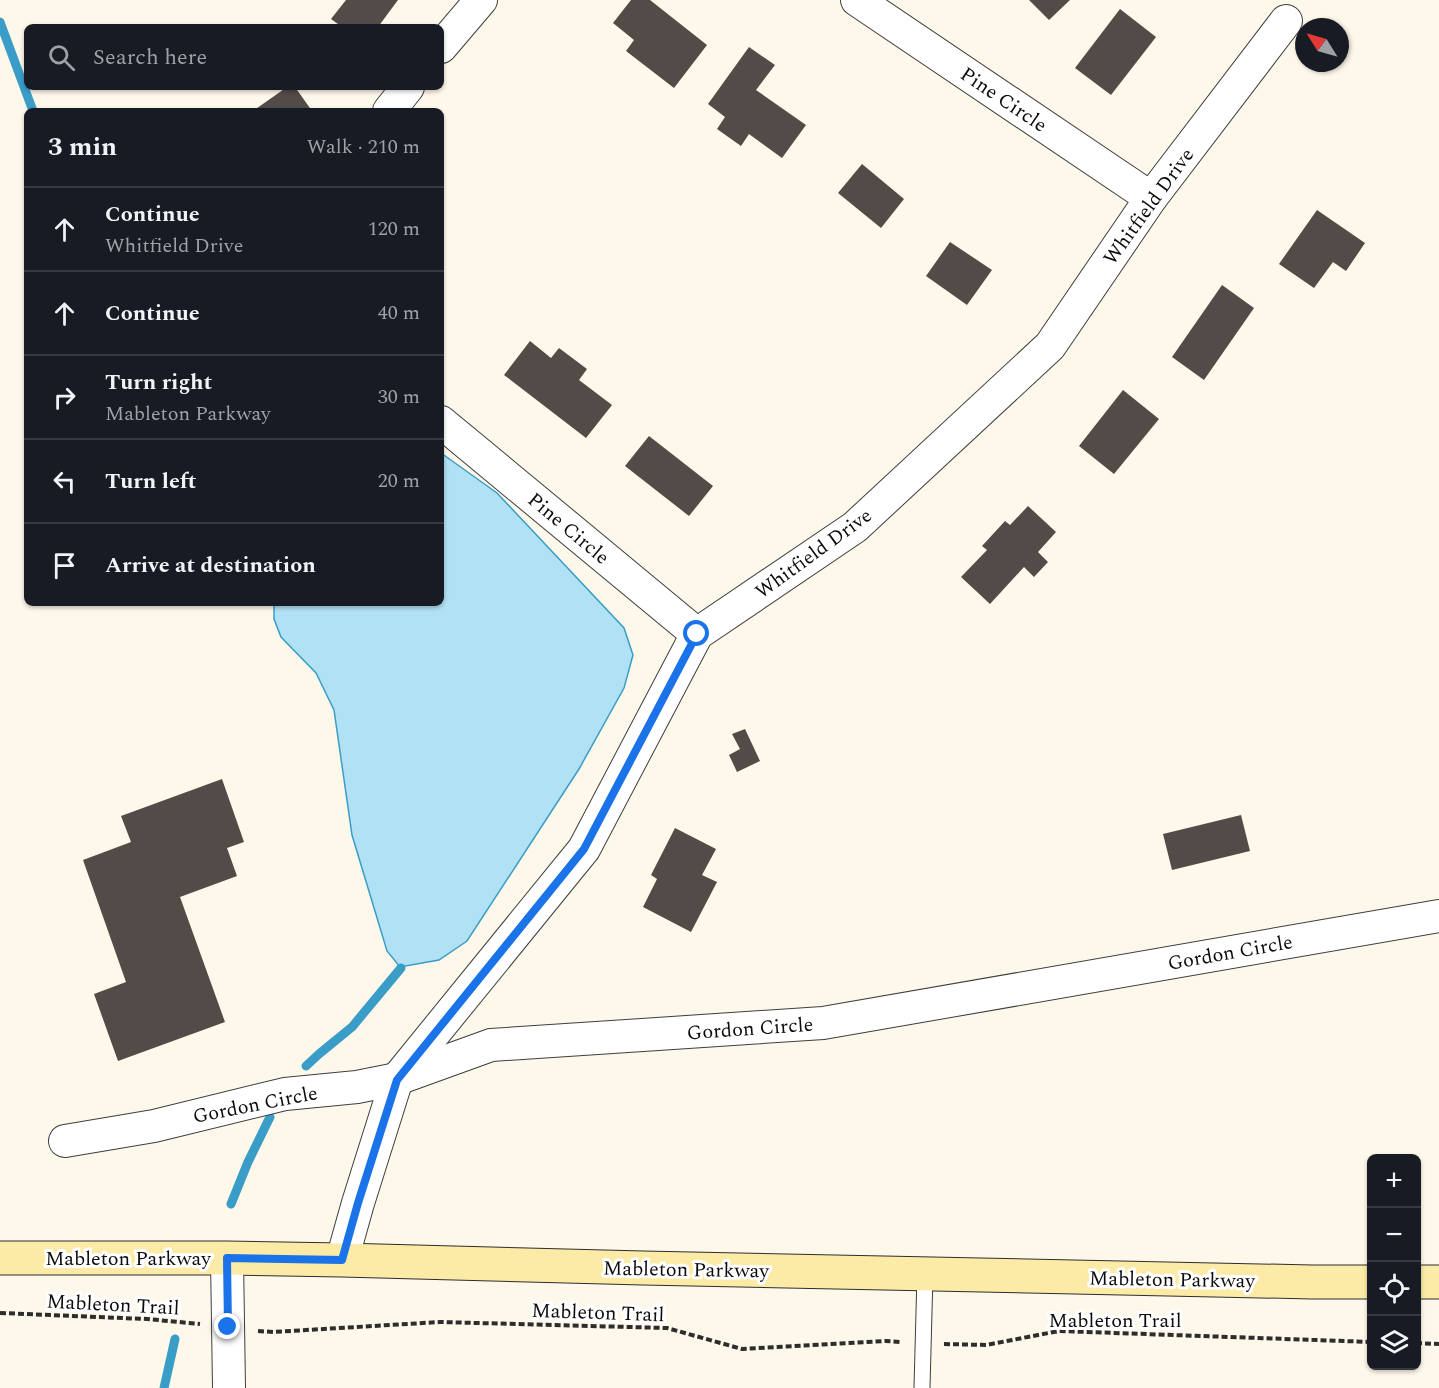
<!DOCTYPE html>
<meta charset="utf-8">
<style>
:root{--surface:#171b24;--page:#242831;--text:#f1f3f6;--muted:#9ea1a6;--line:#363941}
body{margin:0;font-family:Spectral,serif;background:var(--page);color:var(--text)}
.controls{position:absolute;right:18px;bottom:18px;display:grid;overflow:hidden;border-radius:9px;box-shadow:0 2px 4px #0004}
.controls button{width:54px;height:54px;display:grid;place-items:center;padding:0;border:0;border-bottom:2px solid var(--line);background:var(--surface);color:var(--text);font:30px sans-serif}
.compass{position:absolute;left:1295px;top:18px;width:54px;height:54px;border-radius:50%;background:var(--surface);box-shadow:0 2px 4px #0004;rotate:307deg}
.stop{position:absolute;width:18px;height:18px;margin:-14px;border:4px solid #1a73e8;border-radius:50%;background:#fff}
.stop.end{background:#1a73e8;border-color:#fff;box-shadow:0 2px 6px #0008}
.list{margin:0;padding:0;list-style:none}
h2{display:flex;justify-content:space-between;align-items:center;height:78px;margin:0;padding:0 24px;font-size:26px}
h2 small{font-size:20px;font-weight:400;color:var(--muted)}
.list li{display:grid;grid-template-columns:39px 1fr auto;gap:18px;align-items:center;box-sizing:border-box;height:84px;padding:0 24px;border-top:2px solid var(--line)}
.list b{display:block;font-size:22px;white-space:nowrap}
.list p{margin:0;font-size:20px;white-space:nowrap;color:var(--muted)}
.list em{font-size:20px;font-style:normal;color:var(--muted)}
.icon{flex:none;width:33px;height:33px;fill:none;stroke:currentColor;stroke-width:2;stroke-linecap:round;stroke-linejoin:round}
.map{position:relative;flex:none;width:1439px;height:1388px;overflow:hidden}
.search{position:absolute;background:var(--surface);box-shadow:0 2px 4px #0004;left:24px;top:24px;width:420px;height:66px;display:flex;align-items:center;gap:15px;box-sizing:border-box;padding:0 21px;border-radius:9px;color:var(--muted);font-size:22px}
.panel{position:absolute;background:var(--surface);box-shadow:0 2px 4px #0004;left:24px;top:108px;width:420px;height:498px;border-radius:9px}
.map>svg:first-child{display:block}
.water{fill:#b1e1f4;stroke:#3a9dc8;stroke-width:1.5}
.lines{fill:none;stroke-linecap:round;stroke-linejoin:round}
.stream{stroke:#3a9dc8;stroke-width:9}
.building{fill:#534b48}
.service-casing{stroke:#3e3e3e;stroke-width:17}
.minor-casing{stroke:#3e3e3e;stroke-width:34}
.secondary-casing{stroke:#2d2d2d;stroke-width:35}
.path{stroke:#2d2d2d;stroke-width:4;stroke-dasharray:6 3;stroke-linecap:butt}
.service{stroke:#fff;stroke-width:15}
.minor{stroke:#fff;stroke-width:32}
.secondary{stroke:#fceba7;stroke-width:33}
.route{stroke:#1a73e8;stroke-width:8}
.labels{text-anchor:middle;stroke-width:6;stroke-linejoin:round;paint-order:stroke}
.street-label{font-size:20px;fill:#0b0b0b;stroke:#fff}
</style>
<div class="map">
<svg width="1439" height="1388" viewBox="0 0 1439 1388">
<rect width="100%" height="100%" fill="#fef8ea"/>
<!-- water -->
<polygon class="water" points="441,453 497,493 624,628 633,655 624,688 579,769 467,941 439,960 400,967 387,951 352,835 334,710 316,673 281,637 274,619 274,603 441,603"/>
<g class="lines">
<!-- stream -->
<g class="stream">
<polyline points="0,22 33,111"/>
<polyline points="306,1066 319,1054 352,1027 401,968"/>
<polyline points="231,1204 248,1162 270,1117"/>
<polyline points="164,1388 175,1339"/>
</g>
</g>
<!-- building -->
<g class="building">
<polygon points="346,0 398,0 378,27 342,27 331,19"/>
<polygon points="631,0 650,0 707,45 674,88 626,51 634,40 613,23"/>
<polygon points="1029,0 1070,0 1049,20"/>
<polygon points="1120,9 1156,37 1111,95 1075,68"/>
<polygon points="749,47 775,65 756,90 806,125 782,158 749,134 741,146 717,129 725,117 708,104"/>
<polygon points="287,87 295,87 312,111 253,111"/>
<polygon points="862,164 904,199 881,228 838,193"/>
<polygon points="1317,210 1365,243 1346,271 1333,262 1314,288 1279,264"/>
<polygon points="950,242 992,270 967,305 926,276"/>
<polygon points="1222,285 1254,308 1204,380 1172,357"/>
<polygon points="530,341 551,358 559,348 587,369 579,380 612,405 586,438 504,375"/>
<polygon points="1123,390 1159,419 1114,474 1079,446"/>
<polygon points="649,436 713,486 689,516 625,466"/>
<polygon points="1028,506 1056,532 1038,552 1048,562 1034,577 1024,567 990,604 961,577 987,550 982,546 1005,521 1010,525"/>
<polygon points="745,729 760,761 737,772 729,755 740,749 732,734"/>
<polygon points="222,779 244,842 227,848 237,876 180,897 225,1022 118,1061 94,994 126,982 83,860 131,842 121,816"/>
<polygon points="1241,815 1250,851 1172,870 1163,834"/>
<polygon points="675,828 716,849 702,875 717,882 691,932 643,907 657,879 651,875"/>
</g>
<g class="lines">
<defs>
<polyline id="service" points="922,1388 925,1274"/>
<g id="minor">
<polyline points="857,0 1151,198"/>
<polyline points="441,47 481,0"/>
<polyline points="389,111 408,87"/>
<polyline points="441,422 697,634"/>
<polyline points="65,1141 154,1126 285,1094 357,1087 397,1079 491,1045 823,1023 1439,916"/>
<polyline points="227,1258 229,1388"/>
<polyline points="342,1260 358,1203 397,1079 584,849 697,634 855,527 1050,346 1151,198 1286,21"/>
</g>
<g id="secondary">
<polyline points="0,1258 227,1258 342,1260 643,1268 1312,1282 1372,1282"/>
<polyline points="1416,1282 1439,1282"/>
</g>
</defs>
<!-- service casing -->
<use href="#service" class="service-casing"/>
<!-- minor casing -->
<use href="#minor" class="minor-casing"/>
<!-- secondary casing -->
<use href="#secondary" class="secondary-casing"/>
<!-- path -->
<g class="path">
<polyline points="0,1313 147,1319 200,1324"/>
<polyline points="258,1331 273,1332 440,1322 667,1328 742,1349 886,1341 901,1342"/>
<polyline points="1416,1343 1439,1344"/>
<polyline points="944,1344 986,1345 1059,1331 1372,1342"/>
</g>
<!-- service -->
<use href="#service" class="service"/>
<!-- minor -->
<use href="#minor" class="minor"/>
<!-- secondary -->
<use href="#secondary" class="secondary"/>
</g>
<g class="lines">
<!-- route -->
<polyline class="route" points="228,1327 227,1258 342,1260 358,1203 397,1080 584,849 697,634"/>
</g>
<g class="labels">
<!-- street labels -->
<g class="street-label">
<text transform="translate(1004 99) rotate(34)" y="7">Pine Circle</text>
<text transform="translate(1148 206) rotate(-54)" y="7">Whitfield Drive</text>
<text transform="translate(569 528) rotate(40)" y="7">Pine Circle</text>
<text transform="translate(813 553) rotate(-36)" y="7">Whitfield Drive</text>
<text transform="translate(1230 952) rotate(-10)" y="7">Gordon Circle</text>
<text transform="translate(750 1028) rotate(-4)" y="7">Gordon Circle</text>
<text transform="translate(255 1104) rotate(-11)" y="7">Gordon Circle</text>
<text x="128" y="1265">Mableton Parkway</text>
<text transform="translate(686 1269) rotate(1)" y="7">Mableton Parkway</text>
<text transform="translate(1172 1279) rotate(1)" y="7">Mableton Parkway</text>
<text transform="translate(113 1304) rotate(3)" y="7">Mableton Trail</text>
<text transform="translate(598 1312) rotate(2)" y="7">Mableton Trail</text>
<text x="1115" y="1327">Mableton Trail</text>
</g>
</g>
</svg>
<div class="controls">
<button>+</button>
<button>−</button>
<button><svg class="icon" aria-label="locate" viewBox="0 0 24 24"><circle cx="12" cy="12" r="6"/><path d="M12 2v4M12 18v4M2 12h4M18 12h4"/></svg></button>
<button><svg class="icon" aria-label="layers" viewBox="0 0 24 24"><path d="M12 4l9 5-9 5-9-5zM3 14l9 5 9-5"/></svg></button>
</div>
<svg class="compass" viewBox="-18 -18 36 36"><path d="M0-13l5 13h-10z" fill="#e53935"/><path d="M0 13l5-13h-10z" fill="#9ea1a6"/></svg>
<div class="stop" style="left:697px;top:634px"></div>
<div class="stop end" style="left:228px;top:1327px"></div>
<div class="search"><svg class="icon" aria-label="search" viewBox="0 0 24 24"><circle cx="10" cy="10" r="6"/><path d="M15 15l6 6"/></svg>Search here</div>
<section class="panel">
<h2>3 min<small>Walk · 210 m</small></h2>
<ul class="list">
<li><svg class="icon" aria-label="ahead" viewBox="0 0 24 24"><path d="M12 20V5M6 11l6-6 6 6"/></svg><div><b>Continue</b><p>Whitfield Drive</p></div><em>120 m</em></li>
<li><svg class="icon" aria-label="ahead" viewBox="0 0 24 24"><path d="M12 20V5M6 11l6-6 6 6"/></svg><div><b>Continue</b></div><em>40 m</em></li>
<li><svg class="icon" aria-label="right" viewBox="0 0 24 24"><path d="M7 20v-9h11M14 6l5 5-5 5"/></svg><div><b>Turn right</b><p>Mableton Parkway</p></div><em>30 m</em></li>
<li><svg class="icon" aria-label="left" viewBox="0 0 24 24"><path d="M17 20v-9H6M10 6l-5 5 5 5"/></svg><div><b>Turn left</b></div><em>20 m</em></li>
<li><svg class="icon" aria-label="arrive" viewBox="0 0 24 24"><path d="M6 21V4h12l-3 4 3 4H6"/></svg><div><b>Arrive at destination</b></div></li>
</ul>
</section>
</div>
